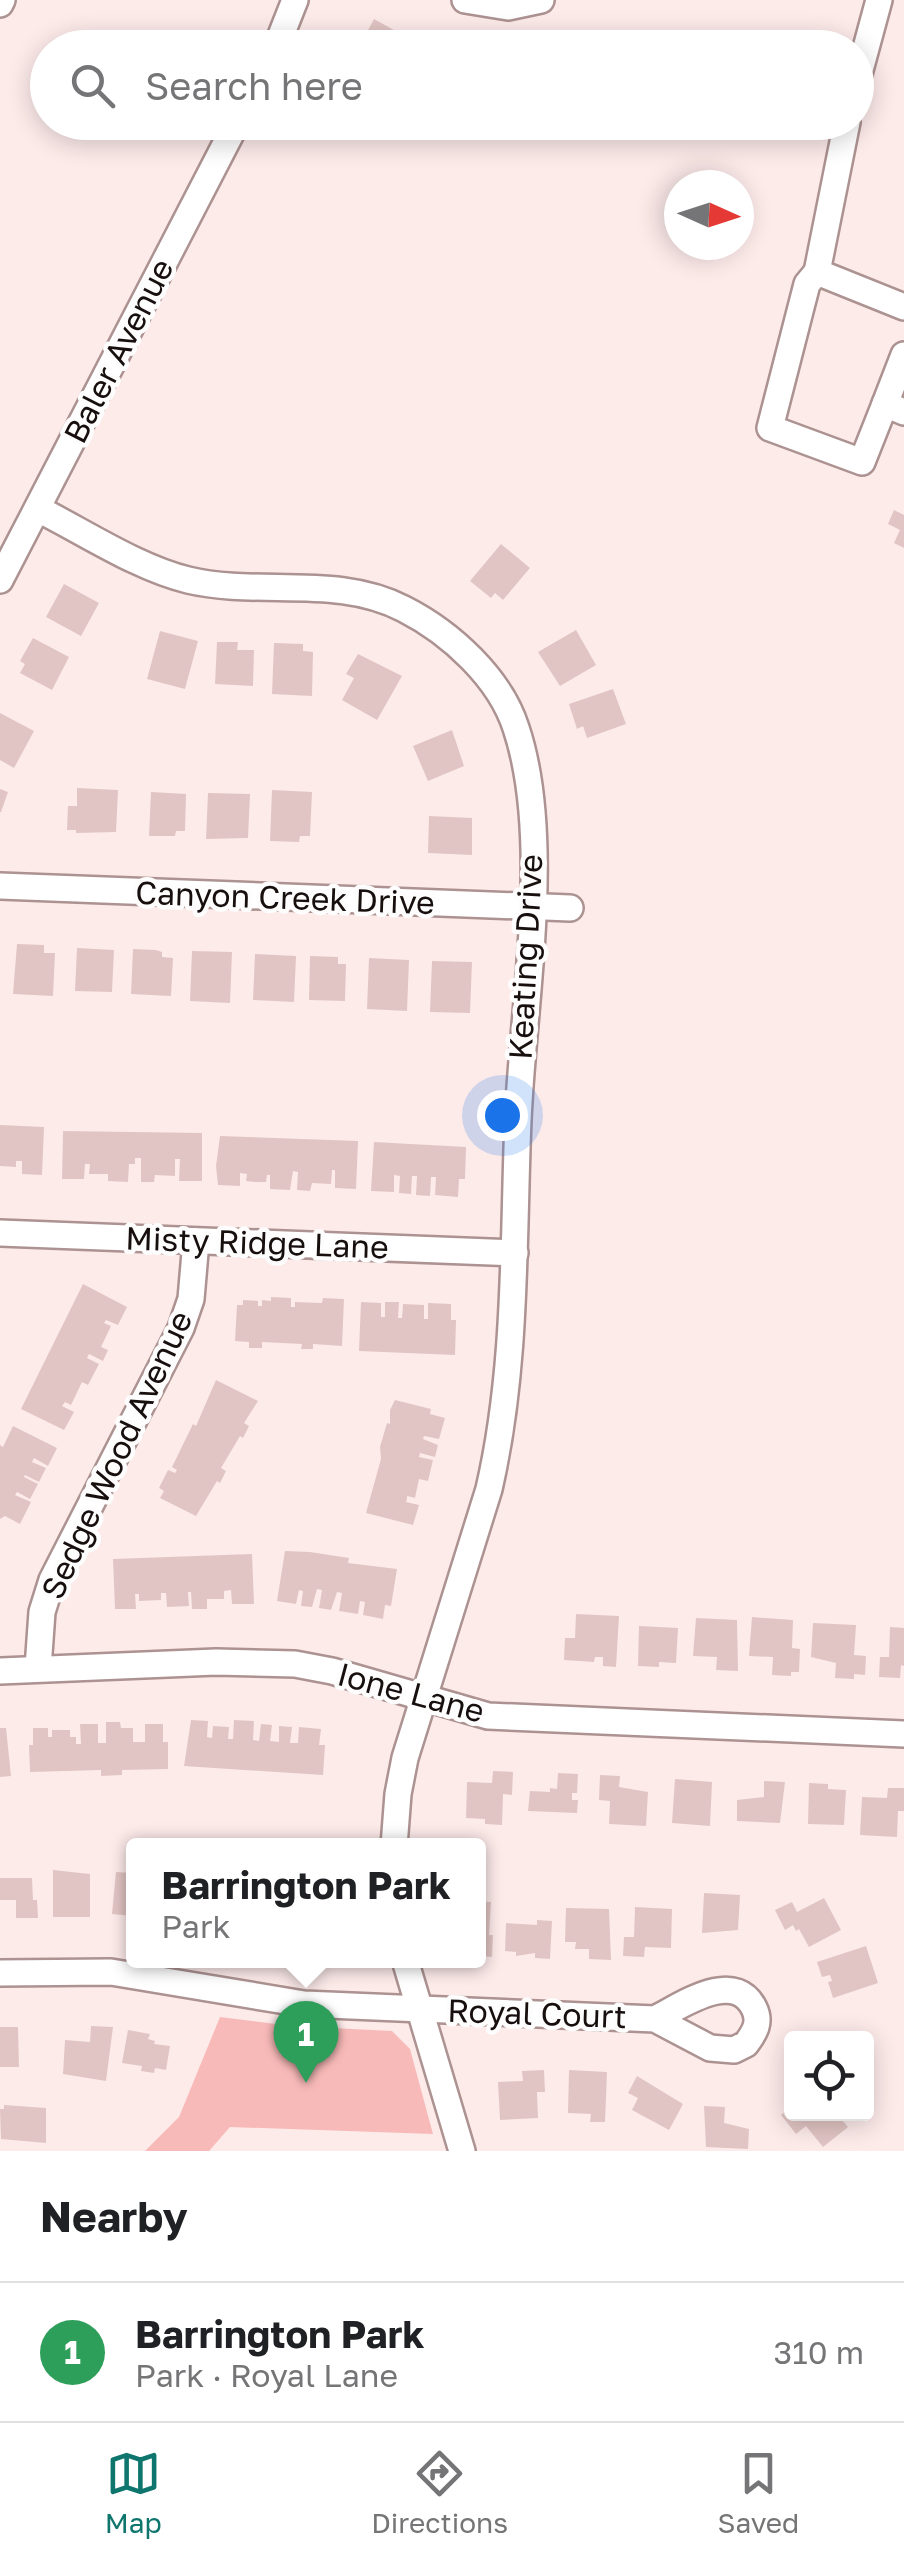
<!DOCTYPE html>
<meta charset="utf-8">
<style>
:root{--surface:#fff;--page:#f2f2f2;--text:#202124;--muted:#757577;--line:#e0e0e0;--accent:#0f766e}
body{margin:0;font-family:"Golos Text",sans-serif;background:var(--page);color:var(--text)}
.controls{position:absolute;right:30px;bottom:30px;display:grid;overflow:hidden;border-radius:10px;box-shadow:0 5px 25px #0003}
.controls button{width:90px;height:90px;display:grid;place-items:center;padding:0;border:0;border-bottom:2px solid var(--line);background:var(--surface);color:var(--text);font:50px sans-serif}
.compass{position:absolute;left:664px;top:170px;width:90px;height:90px;border-radius:50%;background:var(--surface);box-shadow:0 5px 25px #0003;rotate:93deg}
.you{position:absolute;left:502px;top:1115px;width:35px;height:35px;margin:-25px;border:8px solid #fff;border-radius:50%;background:#1a73e8;box-shadow:0 0 0 15px #1a73e833}
.badge{display:grid;place-items:center;width:65px;height:65px;border-radius:50%;background:var(--accent);color:#fff;font-size:32px;font-weight:700}
.pin{position:absolute;translate:-50% -82px;filter:drop-shadow(0 2px 5px #0008)}
.pin::after{content:'';position:absolute;top:52px;width:35px;height:30px;background:inherit;clip-path:polygon(0 0,100% 0,50% 100%)}
.popup{position:absolute;left:126px;top:1838px;width:360px;height:130px;box-sizing:border-box;display:grid;place-content:center;border-radius:10px;background:var(--surface);filter:drop-shadow(0 2px 8px #0005);font-size:32px;white-space:nowrap;color:var(--muted)}
.popup b{font-size:38px;color:var(--text)}
.popup::after{content:'';position:absolute;left:50%;top:100%;margin-left:-20px;border:20px solid transparent;border-top-color:var(--surface)}
.list{margin:0;padding:0;list-style:none}
h2{display:flex;justify-content:space-between;align-items:center;height:130px;margin:0;padding:0 40px;font-size:42px}
h2 small{font-size:32px;font-weight:400;color:var(--muted)}
.list li{display:grid;grid-template-columns:65px 1fr auto;gap:30px;align-items:center;box-sizing:border-box;height:140px;padding:0 40px;border-top:2px solid var(--line)}
.list b{display:block;font-size:38px;white-space:nowrap}
.list p{margin:0;font-size:32px;white-space:nowrap;color:var(--muted)}
.list em{font-size:32px;font-style:normal;color:var(--muted)}
.icon{flex:none;width:55px;height:55px;fill:none;stroke:currentColor;stroke-width:2;stroke-linecap:round;stroke-linejoin:round}
.map{position:relative;flex:none;width:904px;height:2151px;overflow:hidden}
.search{position:absolute;background:var(--surface);box-shadow:0 5px 25px #0003;left:30px;right:30px;top:30px;height:110px;display:flex;align-items:center;gap:25px;box-sizing:border-box;padding:0 35px;border-radius:55px;color:var(--muted);font-size:38px}
.sheet{height:270px;background:var(--surface)}
nav{display:flex;justify-content:space-around;align-items:center;box-sizing:border-box;height:140px;border-top:2px solid var(--line);background:var(--surface);font-size:28px;color:var(--muted)}
nav a{display:grid;justify-items:center;gap:5px}
nav .on{color:var(--accent)}
.map>svg:first-child{display:block}
.green{fill:#f8bab8}
.building{fill:#e1c5c4}
.lines{fill:none;stroke-linecap:round;stroke-linejoin:round}
.minor-casing{stroke:#ac9291;stroke-width:30}
.minor{stroke:#fff;stroke-width:25}
.labels{text-anchor:middle;stroke-width:9;stroke-linejoin:round;paint-order:stroke}
.street-label{font-size:32px;fill:#170e0e;stroke:#fdfdfd}
</style>
<div class="map">
<svg width="904" height="2151" viewBox="0 0 904 2151">
<rect width="100%" height="100%" fill="#fdebea"/>
<!-- green -->
<polygon class="green" points="220,2017 292,2026 392,2031 410,2049 433,2134 230,2127 209,2151 145,2151 179,2117"/>
<!-- building -->
<g class="building">
<polygon points="374,19 410,39 406,48 355,48 361,34 365,36"/>
<polygon points="894,510 904,515 904,548 894,543 900,530 888,524"/>
<polygon points="501,544 530,568 503,600 495,593 491,598 470,581"/>
<polygon points="64,584 99,603 81,636 46,617"/>
<polygon points="576,630 596,665 560,686 538,652"/>
<polygon points="160,631 198,641 185,689 147,679"/>
<polygon points="33,638 69,657 52,690 20,673 25,664 20,661"/>
<polygon points="217,642 238,642 237,650 254,650 253,686 215,684"/>
<polygon points="274,643 303,644 303,651 313,652 312,696 272,694"/>
<polygon points="358,654 402,676 377,720 342,700 354,678 346,674"/>
<polygon points="613,689 626,724 587,738 583,726 577,729 569,704"/>
<polygon points="0,713 34,731 14,768 0,760"/>
<polygon points="452,730 464,766 428,781 413,746"/>
<polygon points="77,788 118,790 116,832 76,833 76,830 67,830 68,806 77,806"/>
<polygon points="0,789 8,792 1,812 0,812"/>
<polygon points="272,790 312,792 310,836 300,836 299,842 270,841"/>
<polygon points="151,792 186,794 185,831 176,831 175,836 149,836"/>
<polygon points="208,793 250,794 248,838 206,839"/>
<polygon points="429,816 472,818 472,855 428,853"/>
<polygon points="17,944 44,945 44,953 55,953 53,996 13,994"/>
<polygon points="77,948 114,950 112,992 75,991"/>
<polygon points="133,949 156,950 162,952 162,957 173,958 171,996 131,994"/>
<polygon points="192,951 232,952 230,1003 190,1001"/>
<polygon points="255,954 296,956 294,1002 253,1000"/>
<polygon points="310,956 338,957 338,964 346,964 345,1001 309,1000"/>
<polygon points="369,958 409,960 407,1011 367,1009"/>
<polygon points="432,961 472,962 470,1013 430,1012"/>
<polygon points="0,1125 44,1127 42,1175 22,1174 22,1161 16,1161 16,1167 0,1166"/>
<polygon points="63,1131 202,1133 202,1181 179,1181 180,1159 175,1159 175,1176 155,1175 154,1182 141,1182 141,1158 135,1158 135,1164 129,1164 128,1182 108,1181 108,1174 89,1174 90,1164 85,1164 84,1179 62,1179"/>
<polygon points="220,1136 358,1141 356,1189 335,1188 335,1170 332,1170 331,1184 312,1183 310,1191 297,1190 298,1172 293,1171 290,1190 270,1189 270,1175 267,1175 266,1182 255,1182 246,1181 247,1174 240,1173 240,1186 218,1185 216,1166"/>
<polygon points="374,1142 466,1147 465,1179 459,1179 458,1197 435,1195 436,1177 431,1177 430,1196 416,1195 417,1176 412,1176 411,1194 399,1193 400,1176 394,1175 394,1192 371,1191"/>
<polygon points="83,1284 127,1307 118,1325 106,1320 104,1323 111,1326 101,1347 108,1350 103,1361 89,1354 87,1358 99,1364 88,1385 82,1382 71,1405 65,1402 62,1406 74,1412 64,1430 21,1409"/>
<polygon points="271,1297 291,1298 291,1307 295,1307 295,1302 322,1303 323,1298 344,1299 342,1346 313,1344 313,1349 301,1349 302,1344 262,1342 262,1348 249,1348 249,1342 235,1341 237,1305 243,1305 243,1300 258,1301 258,1306 262,1306 262,1300 271,1301"/>
<polygon points="361,1302 381,1303 381,1317 385,1317 385,1302 399,1302 398,1318 402,1318 403,1304 424,1305 424,1319 428,1319 428,1303 451,1304 451,1320 456,1320 455,1355 359,1351"/>
<polygon points="216,1380 258,1401 244,1423 249,1426 243,1438 240,1436 221,1468 226,1471 220,1483 217,1481 196,1516 160,1498 164,1491 159,1488 168,1470 175,1473 177,1470 172,1467 193,1424 196,1426"/>
<polygon points="395,1400 431,1409 430,1414 445,1418 439,1439 424,1436 423,1439 438,1445 435,1457 420,1453 419,1457 433,1460 428,1481 419,1479 415,1498 407,1496 407,1499 406,1502 419,1505 413,1525 366,1513 381,1459 380,1447 387,1423 390,1424 390,1410"/>
<polygon points="13,1426 57,1448 48,1466 34,1458 32,1462 46,1468 39,1482 25,1475 24,1477 38,1484 30,1499 17,1492 15,1495 31,1502 20,1524 5,1516 0,1519 0,1445 3,1447"/>
<polygon points="285,1551 310,1552 349,1558 348,1563 397,1569 391,1606 385,1605 383,1619 363,1615 365,1602 360,1601 358,1614 339,1611 342,1593 337,1592 331,1610 319,1608 322,1590 317,1589 312,1607 301,1606 303,1591 299,1590 296,1604 277,1601"/>
<polygon points="252,1554 254,1604 232,1604 231,1590 224,1591 224,1599 207,1599 207,1609 192,1609 191,1592 188,1592 189,1606 167,1607 166,1593 161,1593 161,1600 139,1601 139,1594 135,1594 136,1609 115,1609 113,1559"/>
<polygon points="576,1614 619,1616 616,1667 603,1666 603,1657 595,1657 594,1662 564,1660 565,1638 575,1638"/>
<polygon points="752,1617 793,1620 792,1648 800,1649 799,1672 791,1672 791,1676 772,1675 773,1657 749,1656"/>
<polygon points="696,1618 737,1620 738,1671 716,1670 717,1657 693,1656"/>
<polygon points="813,1623 856,1625 854,1655 866,1656 865,1675 854,1674 854,1679 835,1678 836,1663 811,1657"/>
<polygon points="639,1626 678,1628 676,1663 659,1662 659,1667 638,1666"/>
<polygon points="890,1627 904,1628 904,1666 901,1665 900,1678 879,1677 880,1657 889,1657"/>
<polygon points="191,1720 208,1721 207,1737 212,1738 213,1726 229,1727 228,1739 233,1739 234,1720 254,1721 253,1740 259,1741 261,1724 272,1725 270,1741 279,1742 279,1726 292,1727 290,1743 298,1743 299,1727 321,1729 319,1745 325,1745 323,1775 184,1766"/>
<polygon points="106,1722 120,1722 121,1728 133,1728 133,1742 145,1742 145,1724 163,1724 163,1742 168,1742 168,1769 122,1770 122,1775 101,1776 101,1770 30,1772 29,1745 33,1745 33,1728 48,1728 48,1737 52,1737 52,1730 70,1730 70,1737 76,1737 76,1744 81,1744 80,1724 98,1724 98,1743 106,1743"/>
<polygon points="0,1728 6,1728 11,1776 0,1777"/>
<polygon points="493,1771 513,1772 512,1795 503,1794 502,1825 485,1824 485,1819 466,1818 467,1782 492,1783"/>
<polygon points="558,1773 578,1774 577,1793 572,1793 572,1800 578,1800 577,1813 528,1811 530,1791 550,1792 550,1788 557,1789"/>
<polygon points="600,1775 620,1776 619,1787 648,1792 646,1826 609,1824 610,1801 599,1800"/>
<polygon points="675,1779 712,1782 710,1826 672,1823"/>
<polygon points="764,1781 785,1782 780,1823 737,1821 737,1800 764,1797"/>
<polygon points="809,1783 828,1784 828,1789 846,1790 844,1825 808,1824"/>
<polygon points="888,1788 904,1788 904,1811 898,1811 897,1837 860,1835 862,1797 887,1798"/>
<polygon points="53,1870 90,1874 90,1917 53,1917"/>
<polygon points="116,1872 132,1873 133,1916 112,1914"/>
<polygon points="0,1878 32,1878 33,1900 37,1900 38,1918 16,1918 16,1900 0,1900"/>
<polygon points="704,1893 740,1895 738,1930 702,1933"/>
<polygon points="824,1898 841,1930 809,1947 799,1929 796,1931 793,1925 785,1930 775,1910 792,1902 797,1912"/>
<polygon points="478,1901 491,1902 489,1935 493,1935 492,1957 478,1956"/>
<polygon points="635,1907 672,1909 671,1948 645,1947 644,1957 623,1956 624,1937 634,1937"/>
<polygon points="566,1908 609,1909 611,1960 589,1959 589,1949 575,1949 576,1942 565,1942"/>
<polygon points="537,1920 552,1921 550,1959 535,1958 535,1953 516,1956 516,1952 505,1951 506,1923 537,1925"/>
<polygon points="866,1946 878,1983 833,1998 828,1982 832,1981 830,1975 822,1977 817,1962"/>
<polygon points="91,2026 113,2027 106,2081 63,2074 65,2040 90,2042"/>
<polygon points="0,2027 18,2027 19,2067 0,2067"/>
<polygon points="128,2030 150,2034 148,2039 155,2041 154,2044 170,2046 166,2070 155,2068 154,2073 141,2071 142,2066 122,2063"/>
<polygon points="544,2070 545,2092 537,2092 538,2118 500,2120 498,2082 523,2081 522,2071"/>
<polygon points="569,2070 607,2072 605,2122 590,2122 591,2114 568,2113"/>
<polygon points="637,2076 683,2104 669,2130 632,2110 638,2098 628,2093"/>
<polygon points="4,2105 46,2108 46,2143 1,2139 0,2109 4,2109"/>
<polygon points="704,2106 725,2107 724,2123 749,2129 748,2149 706,2147"/>
<polygon points="792,2106 792,2114 837,2114 848,2127 823,2147 806,2126 796,2134 781,2115"/>
</g>
<g class="lines">
<defs>
<g id="minor">
<polyline points="465,0 508,7 541,0"/>
<polyline points="0,4 2,0"/>
<polyline points="276,48 295,0"/>
<polyline points="856,85 879,0"/>
<polyline points="847,122 817,272 904,307"/>
<polyline points="817,272 807,284 770,428 862,462 885,404"/>
<polyline points="904,355 885,404 904,412"/>
<path d="M38,509C84,532 138,568 188,580C259,597 337,574 404,609C451,633 500,678 516,728C553,838 523,1003 518,1120C513,1243 517,1368 489,1489L405,1758L398,1794L394,1846"/>
<polyline points="0,580 237,122"/>
<polyline points="0,886 570,908"/>
<polyline points="0,1233 515,1253"/>
<polyline points="38,1668 42,1612 52,1580 181,1328 191,1299 196,1241"/>
<polyline points="0,1671 216,1662 295,1664 332,1671 488,1716 904,1734"/>
<polyline points="405,1960 462,2151"/>
<path d="M0,1973L111,1972L304,2004L655,2019L710,2048L734,2050L746,2044C755,2032 761,2022 754,2008C734,1968 681,2006 655,2019"/>
</g>
</defs>
<!-- minor casing -->
<use href="#minor" class="minor-casing"/>
<!-- minor -->
<use href="#minor" class="minor"/>
</g>
<g class="labels">
<!-- street labels -->
<g class="street-label">
<text transform="translate(119 351) rotate(-63)" y="11">Baler Avenue</text>
<text transform="translate(285 898) rotate(2)" y="11">Canyon Creek Drive</text>
<text transform="translate(526 957) rotate(-87)" y="11">Keating Drive</text>
<text transform="translate(257 1243) rotate(2)" y="11">Misty Ridge Lane</text>
<text transform="translate(117 1455) rotate(-65)" y="11">Sedge Wood Avenue</text>
<text transform="translate(411 1693) rotate(15)" y="11">Ione Lane</text>
<text transform="translate(537 2014) rotate(2)" y="11">Royal Court</text>
</g>
</g>
</svg>
<div class="controls">
<button><svg class="icon" aria-label="locate" viewBox="0 0 24 24"><circle cx="12" cy="12" r="6"/><path d="M12 2v4M12 18v4M2 12h4M18 12h4"/></svg></button>
</div>
<svg class="compass" viewBox="-18 -18 36 36"><path d="M0-13l5 13h-10z" fill="#e53935"/><path d="M0 13l5-13h-10z" fill="#757577"/></svg>
<div class="you"></div>
<div class="pin badge" style="left:306px;top:2083px;background:#2e9e5b">1</div>
<div class="popup"><b>Barrington Park</b>Park</div>
<div class="search"><svg class="icon" aria-label="search" viewBox="0 0 24 24"><circle cx="10" cy="10" r="6"/><path d="M15 15l6 6"/></svg>Search here</div>
</div>
<section class="sheet">
<h2>Nearby<small></small></h2>
<ul class="list">
<li><span class="badge" style="background:#2e9e5b">1</span><div><b>Barrington Park</b><p>Park · Royal Lane</p></div><em>310 m</em></li>
</ul>
</section>
<nav>
<a class="on"><svg class="icon" aria-label="map" viewBox="0 0 24 24"><path d="M3 6l6-2 6 2 6-2v14l-6 2-6-2-6 2zM9 4v14M15 6v14"/></svg>Map</a>
<a><svg class="icon" aria-label="directions" viewBox="0 0 24 24"><path d="M12 3l9 9-9 9-9-9zM9 14v-3h6M13 9l2 2-2 2"/></svg>Directions</a>
<a><svg class="icon" aria-label="saved" viewBox="0 0 24 24"><path d="M7 4h10v16l-5-4-5 4z"/></svg>Saved</a>
</nav>
